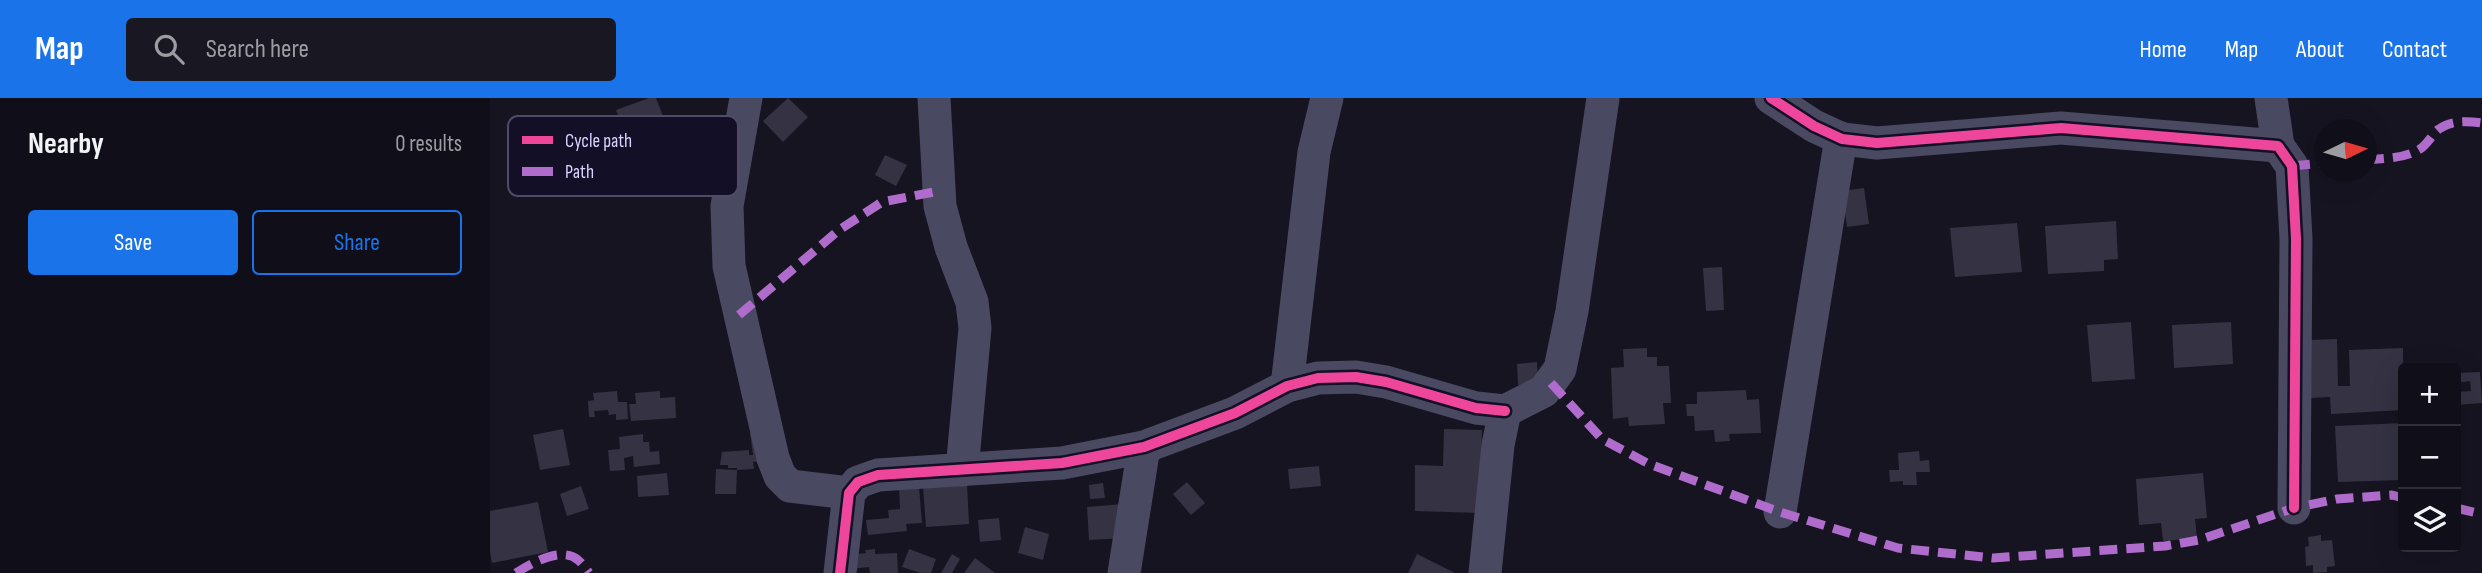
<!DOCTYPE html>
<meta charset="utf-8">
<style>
:root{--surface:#100f19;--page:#191822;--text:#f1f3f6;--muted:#9c9ca2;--line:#302f38;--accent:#1a73e8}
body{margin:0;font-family:"Sofia Sans Condensed",sans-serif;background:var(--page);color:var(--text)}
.controls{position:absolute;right:21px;bottom:21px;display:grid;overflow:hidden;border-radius:7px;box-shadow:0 7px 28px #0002}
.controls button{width:63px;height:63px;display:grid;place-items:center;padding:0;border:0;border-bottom:2px solid var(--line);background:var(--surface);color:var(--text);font:35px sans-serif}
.compass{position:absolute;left:1824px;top:21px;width:63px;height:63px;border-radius:50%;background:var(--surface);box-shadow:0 7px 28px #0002;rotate:85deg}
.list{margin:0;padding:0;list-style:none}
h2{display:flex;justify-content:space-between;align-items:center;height:91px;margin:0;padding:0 28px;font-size:30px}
h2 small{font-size:23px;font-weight:400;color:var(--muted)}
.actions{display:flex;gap:14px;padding:21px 28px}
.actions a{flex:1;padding:16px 0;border:2px solid var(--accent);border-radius:7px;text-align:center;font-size:24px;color:var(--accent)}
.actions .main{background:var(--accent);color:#fff}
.icon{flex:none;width:38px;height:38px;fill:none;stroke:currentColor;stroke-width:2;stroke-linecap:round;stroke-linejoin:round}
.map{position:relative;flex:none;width:1992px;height:475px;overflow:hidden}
header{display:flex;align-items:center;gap:42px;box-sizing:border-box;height:98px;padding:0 35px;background:var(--accent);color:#fff}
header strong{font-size:33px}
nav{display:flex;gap:38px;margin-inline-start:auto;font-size:24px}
.search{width:490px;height:63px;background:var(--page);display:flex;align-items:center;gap:18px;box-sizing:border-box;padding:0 24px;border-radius:7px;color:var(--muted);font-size:26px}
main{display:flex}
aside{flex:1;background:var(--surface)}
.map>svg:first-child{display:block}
.building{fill:#343243}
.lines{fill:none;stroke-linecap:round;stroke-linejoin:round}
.minor{stroke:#4a4962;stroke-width:33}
.quiet{stroke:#b06ccc;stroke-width:9;stroke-dasharray:18 9;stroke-linecap:butt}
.cycleway-casing{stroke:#130f26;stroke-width:15}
.cycleway{stroke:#ed469a;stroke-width:10}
.key{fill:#130f26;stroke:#4e4a67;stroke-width:2}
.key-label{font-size:19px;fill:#d9d4ff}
</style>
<header>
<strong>Map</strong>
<div class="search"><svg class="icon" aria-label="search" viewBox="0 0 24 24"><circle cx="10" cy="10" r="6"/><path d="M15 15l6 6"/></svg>Search here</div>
<nav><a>Home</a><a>Map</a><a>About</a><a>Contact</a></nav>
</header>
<main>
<aside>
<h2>Nearby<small>0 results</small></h2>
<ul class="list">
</ul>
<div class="actions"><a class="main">Save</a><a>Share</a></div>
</aside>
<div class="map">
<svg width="1992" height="475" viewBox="0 0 1992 475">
<rect width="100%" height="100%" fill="#161421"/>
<!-- building -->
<g class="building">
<polygon points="159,0 166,0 179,34 140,48 126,12"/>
<polygon points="298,0 318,19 293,44 273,23"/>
<polygon points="395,57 417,67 406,88 385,77"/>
<polygon points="1374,90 1379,126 1357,129 1352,93"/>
<polygon points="1626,123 1628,161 1614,162 1614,173 1558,176 1555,128"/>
<polygon points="1527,125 1532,174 1465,179 1460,130"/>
<polygon points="1232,169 1234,212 1216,213 1213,170"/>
<polygon points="1641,224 1645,281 1602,284 1597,227"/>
<polygon points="1741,224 1743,266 1684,270 1682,227"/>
<polygon points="1847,241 1848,288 1860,288 1859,252 1913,250 1913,312 1841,316 1840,299 1821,300 1818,242"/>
<polygon points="1157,250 1157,259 1167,259 1167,268 1179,268 1181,305 1173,305 1175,326 1139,328 1138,319 1123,321 1121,270 1134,269 1133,251"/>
<polygon points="1047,264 1048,286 1028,287 1027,266"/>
<polygon points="1990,274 1992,305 1966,307 1966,294 1981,293 1980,283 1967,285 1966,275"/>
<polygon points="1256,292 1257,302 1269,301 1271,335 1239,336 1240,343 1225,344 1224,332 1205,333 1204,318 1197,318 1196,306 1207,306 1207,294"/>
<polygon points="127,293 128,304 137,304 138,321 126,322 126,316 119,317 118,312 104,313 105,319 99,319 98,303 104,302 103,295"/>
<polygon points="170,293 170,300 185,299 186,320 141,323 139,306 146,306 145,295"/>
<polygon points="1913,325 1913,382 1848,384 1845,328"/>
<polygon points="73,331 80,367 50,372 43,337"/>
<polygon points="954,331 992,332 990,415 925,413 925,367 953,368"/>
<polygon points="273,333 277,362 263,364 264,371 247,372 247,370 238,370 238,367 230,367 232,354 259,352 259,357 263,357 260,335"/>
<polygon points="153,336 153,344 159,344 160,354 169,353 170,366 144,369 143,358 134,360 135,372 120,373 118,352 130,351 129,339"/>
<polygon points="1429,353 1430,363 1439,362 1440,374 1426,374 1427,387 1413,387 1413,383 1400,384 1399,372 1409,372 1408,355"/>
<polygon points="829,368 831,388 800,391 798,371"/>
<polygon points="226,371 247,372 246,396 225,396"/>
<polygon points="177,375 179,397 148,399 147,378"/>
<polygon points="1713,375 1717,420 1705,421 1707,440 1673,443 1671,425 1649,427 1646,381"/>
<polygon points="697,384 715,405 701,417 683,396"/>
<polygon points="613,385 615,400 600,401 599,387"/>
<polygon points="477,386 479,426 436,429 433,389"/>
<polygon points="91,388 99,411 77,418 70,396"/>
<polygon points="429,389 432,425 416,426 417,433 378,437 376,422 399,420 398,412 410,411 409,390"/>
<polygon points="48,404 58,454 2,465 0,454 0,413"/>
<polygon points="633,406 635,440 599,442 597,409"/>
<polygon points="509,420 511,442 490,444 488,422"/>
<polygon points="535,429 559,436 553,462 528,455"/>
<polygon points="1831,437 1831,443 1842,442 1845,468 1837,469 1837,474 1823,475 1823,467 1816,468 1815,449 1819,448 1818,439"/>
<polygon points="385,451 385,456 407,455 408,475 380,475 379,469 362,471 361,457 376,455 375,452"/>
<polygon points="419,451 446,461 441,475 431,475 412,469"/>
<polygon points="462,456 470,461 462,475 451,475"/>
<polygon points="927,456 965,475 918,475"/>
<polygon points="485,460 505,475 474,475"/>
</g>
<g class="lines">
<!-- minor -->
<g class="minor">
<polyline points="256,0 237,108 239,168 283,360 290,378 300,388 359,395"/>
<polyline points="444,0 450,108 461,149 482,204 485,230 472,372"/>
<polyline points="1281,0 1324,28 1352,41 1387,45 1571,30 1788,48 1802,68 1806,141 1804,410"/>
<polyline points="1781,0 1788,48"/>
<polyline points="797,288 824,54 837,0"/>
<polyline points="1290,414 1351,40"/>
<polyline points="350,475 359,395 368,384 388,377 572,365 654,349 745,315 797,288 828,280 866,279 896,284 986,310 1015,313"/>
<polyline points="634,475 654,349"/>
<polyline points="995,475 1008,347 1015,313 1054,293 1070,271 1082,213 1113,0"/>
</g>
<!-- quiet -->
<g class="quiet">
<path d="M1876,62C1894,60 1914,61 1930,51C1938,46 1942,36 1949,31C1961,22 1979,23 1992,25"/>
<polyline points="1802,68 1834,65"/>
<polyline points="249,217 349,132 392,104 449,93"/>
<polyline points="1061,285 1112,341 1159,366 1290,414 1408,450 1503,460 1675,448 1709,442 1804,410 1847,401 1902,397 1913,400"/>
<polyline points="1966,410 1992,416"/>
<path d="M26,475C41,465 72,448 88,462C92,465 96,471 99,475"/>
</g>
<defs>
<g id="cycleway">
<polyline points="1281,0 1324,28 1352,41 1387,45 1571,30 1788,48 1802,68 1806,141 1804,410"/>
<polyline points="350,475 359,395 368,384 388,377 572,365 654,349 745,315 797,288 828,280 866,279 896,284 986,310 1015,313"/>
</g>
</defs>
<!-- cycleway casing -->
<use href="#cycleway" class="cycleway-casing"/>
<!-- cycleway -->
<use href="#cycleway" class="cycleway"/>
</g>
<!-- legend -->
<rect x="18" y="18" width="230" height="80" rx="10" class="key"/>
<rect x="32" y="38" width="31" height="8" fill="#ed469a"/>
<rect x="32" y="69" width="31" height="9" fill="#b06ccc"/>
<g class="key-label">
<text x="75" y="49">Cycle path</text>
<text x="75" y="80">Path</text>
</g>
</svg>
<div class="controls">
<button>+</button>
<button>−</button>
<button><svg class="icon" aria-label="layers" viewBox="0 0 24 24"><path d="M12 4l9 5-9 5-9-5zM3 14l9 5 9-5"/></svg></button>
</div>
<svg class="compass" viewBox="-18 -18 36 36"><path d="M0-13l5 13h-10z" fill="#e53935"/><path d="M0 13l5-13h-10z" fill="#9c9ca2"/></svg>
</div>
</main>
